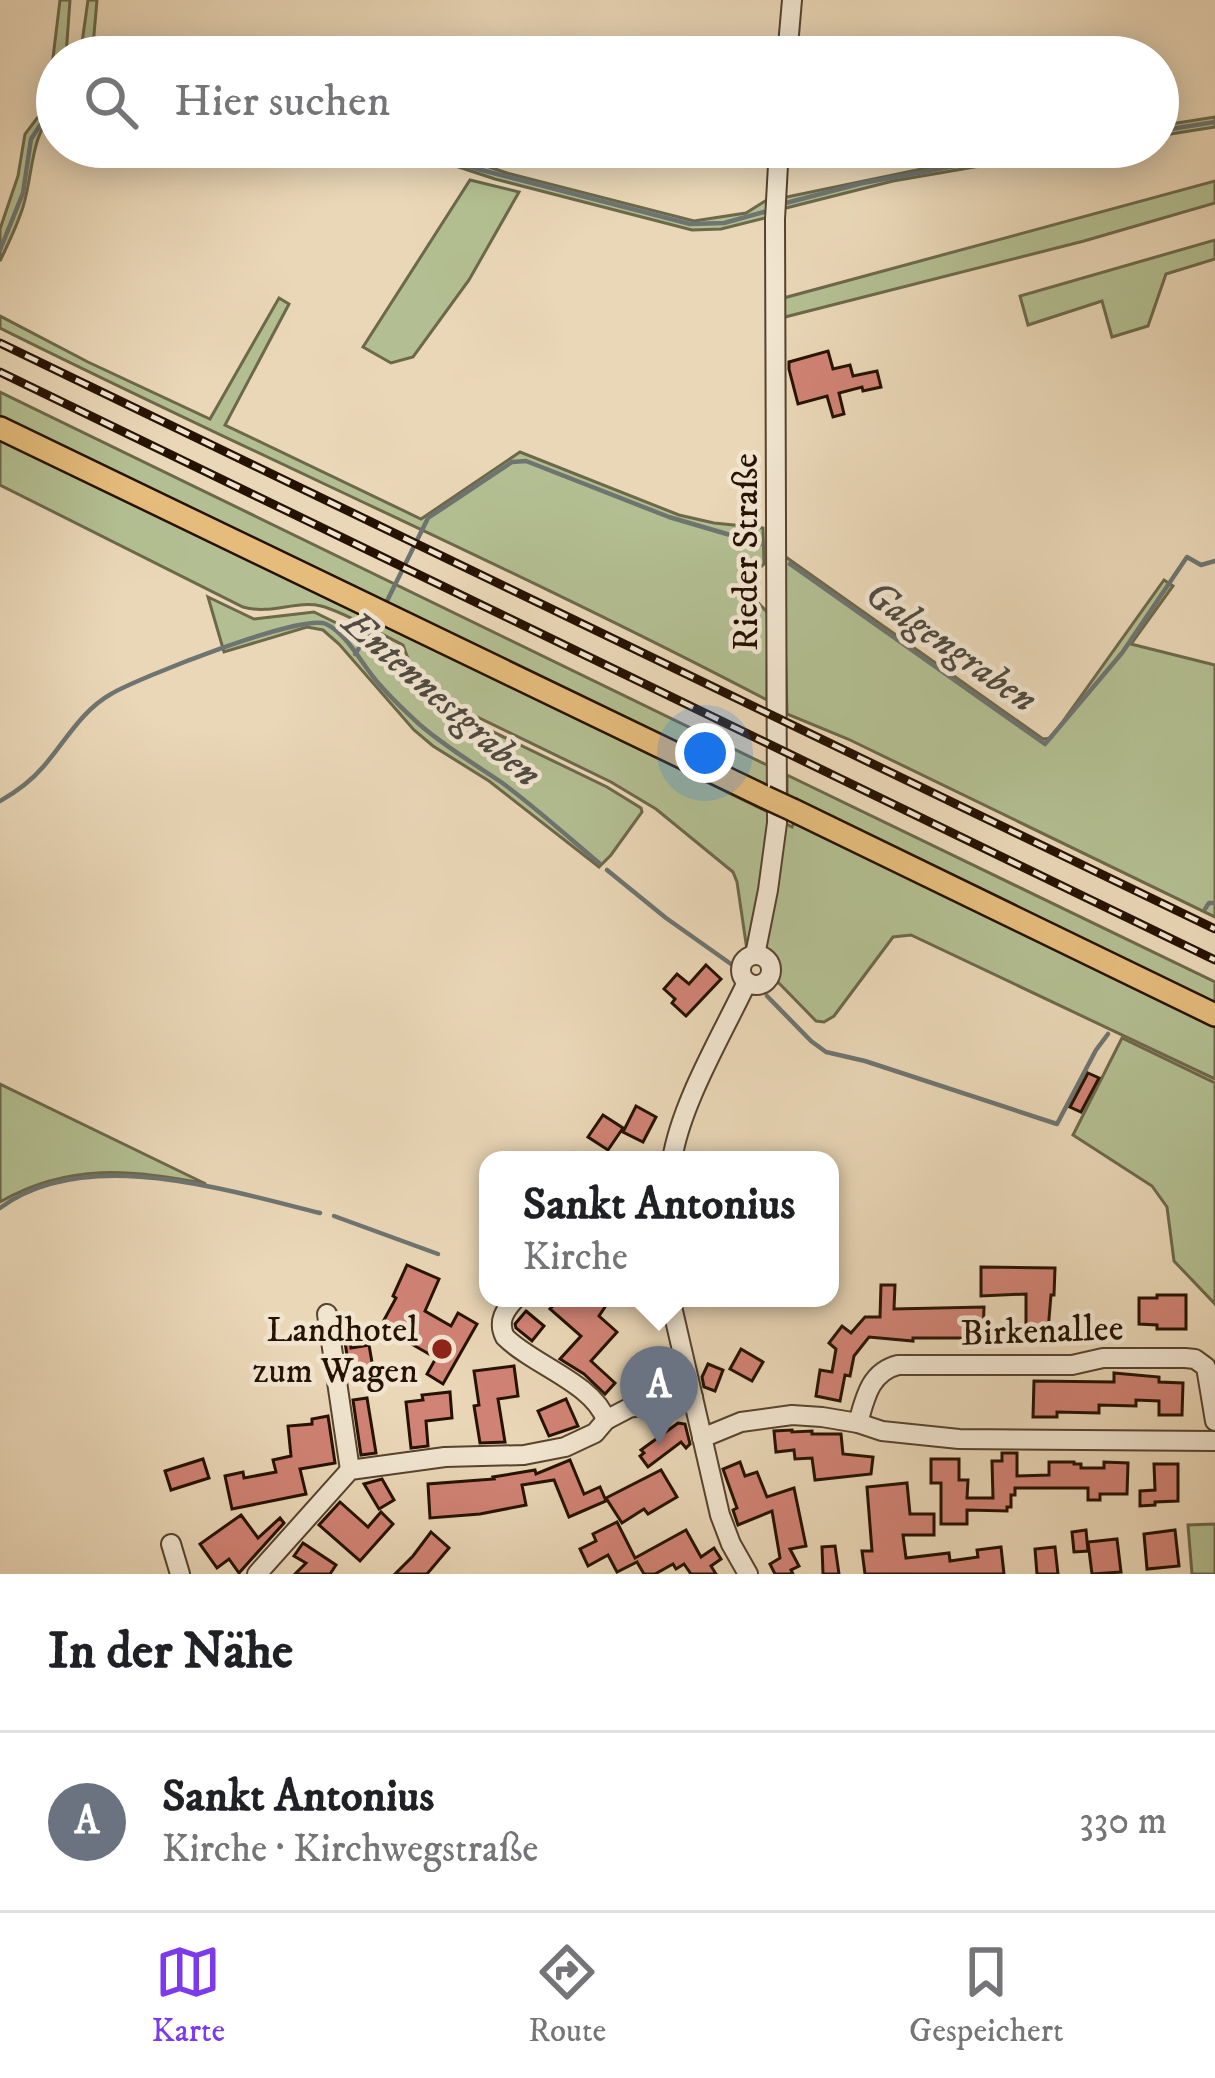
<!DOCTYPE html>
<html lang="de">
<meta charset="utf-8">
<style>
:root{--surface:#fff;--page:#f6f6f6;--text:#202124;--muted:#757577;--line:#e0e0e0;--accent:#7c3aed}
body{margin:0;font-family:"IM FELL DW Pica",serif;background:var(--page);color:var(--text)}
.you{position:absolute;left:705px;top:753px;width:42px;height:42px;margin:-30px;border:9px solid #fff;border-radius:50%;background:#1a73e8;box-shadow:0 0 0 18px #1a73e833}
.badge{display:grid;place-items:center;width:78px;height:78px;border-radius:50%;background:var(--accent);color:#fff;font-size:39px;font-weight:700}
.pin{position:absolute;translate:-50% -99px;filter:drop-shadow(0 3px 6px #0008)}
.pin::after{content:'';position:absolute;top:63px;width:42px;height:36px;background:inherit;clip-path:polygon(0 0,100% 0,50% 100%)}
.popup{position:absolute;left:479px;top:1151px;width:360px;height:156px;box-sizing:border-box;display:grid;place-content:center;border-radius:24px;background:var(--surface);filter:drop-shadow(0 3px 9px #0005);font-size:39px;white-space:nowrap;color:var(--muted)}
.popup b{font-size:45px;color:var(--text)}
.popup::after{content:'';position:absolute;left:50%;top:100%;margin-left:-24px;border:24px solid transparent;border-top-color:var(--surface)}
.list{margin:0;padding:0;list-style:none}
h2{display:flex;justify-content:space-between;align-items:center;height:156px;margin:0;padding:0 48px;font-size:51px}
h2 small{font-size:39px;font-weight:400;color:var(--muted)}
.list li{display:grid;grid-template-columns:78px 1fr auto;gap:36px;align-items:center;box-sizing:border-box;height:180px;padding:0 48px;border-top:3px solid var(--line)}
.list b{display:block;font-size:45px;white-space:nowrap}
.list p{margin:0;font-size:39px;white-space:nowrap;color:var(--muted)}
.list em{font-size:39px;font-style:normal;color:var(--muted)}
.icon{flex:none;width:66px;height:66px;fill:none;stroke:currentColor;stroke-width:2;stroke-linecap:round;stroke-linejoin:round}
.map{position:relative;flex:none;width:1215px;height:1574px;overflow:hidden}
.search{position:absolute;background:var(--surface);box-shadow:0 6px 30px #0003;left:36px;right:36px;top:36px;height:132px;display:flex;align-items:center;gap:30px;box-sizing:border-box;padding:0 42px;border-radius:66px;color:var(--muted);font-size:45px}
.sheet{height:336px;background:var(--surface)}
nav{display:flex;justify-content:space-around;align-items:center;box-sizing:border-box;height:168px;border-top:3px solid var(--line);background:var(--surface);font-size:33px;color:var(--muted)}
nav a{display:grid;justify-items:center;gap:6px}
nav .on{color:var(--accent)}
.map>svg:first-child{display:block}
.green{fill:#b3bf92;stroke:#6c684a;stroke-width:3}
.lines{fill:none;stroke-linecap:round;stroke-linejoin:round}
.stream{stroke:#6e7470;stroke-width:4.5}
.building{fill:#d18375;stroke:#261201;stroke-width:3}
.minor-casing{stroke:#57432e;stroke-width:22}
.major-casing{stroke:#261201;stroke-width:26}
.minor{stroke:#f1e5d0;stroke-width:18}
.major{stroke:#e5bc7c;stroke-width:21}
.rail-casing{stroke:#261201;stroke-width:9}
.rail{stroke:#f1e5d0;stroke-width:4.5;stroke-dasharray:14;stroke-linecap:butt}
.major-bridge-casing{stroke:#261201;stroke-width:26;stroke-linecap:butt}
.major-bridge{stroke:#e5bc7c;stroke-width:21}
.poi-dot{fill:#8f2418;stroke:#f1e5d0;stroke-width:4.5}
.labels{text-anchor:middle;stroke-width:9;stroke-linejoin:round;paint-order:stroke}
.street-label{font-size:36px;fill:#261201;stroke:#f1e5d0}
.poi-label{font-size:36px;fill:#261201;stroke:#f1e5d0;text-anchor:end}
.water-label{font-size:39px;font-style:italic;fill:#504b42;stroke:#f1e5d0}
</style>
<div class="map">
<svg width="1215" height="1574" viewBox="0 0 1215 1574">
<rect width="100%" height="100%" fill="#ead7b7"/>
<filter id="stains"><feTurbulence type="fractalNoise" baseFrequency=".00167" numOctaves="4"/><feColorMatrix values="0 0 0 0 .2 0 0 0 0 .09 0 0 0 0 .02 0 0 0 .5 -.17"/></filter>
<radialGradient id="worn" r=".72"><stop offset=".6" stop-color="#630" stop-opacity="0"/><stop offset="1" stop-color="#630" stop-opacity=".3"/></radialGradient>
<!-- green -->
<g class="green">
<polygon points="60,0 70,0 66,56 68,57 57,57 57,71 52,66"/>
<polygon points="88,0 97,0 93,46 127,49 131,38 188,57 80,57"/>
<path d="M57,92V108C29,136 34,172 23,207C17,226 8,244 0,261V229L18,176L25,134Z"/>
<polygon points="1215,117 1215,127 1158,136 1158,126"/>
<polygon points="398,147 430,147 507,173 694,221 746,213 770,198 769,214 765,218 721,229 692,230 495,179"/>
<polygon points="1028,147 1090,147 893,181 782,209 782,198"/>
<polygon points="470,180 519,192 469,280 413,357 391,363 363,347"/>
<polygon points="1215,181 1215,203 1084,241 781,318 780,299"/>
<polygon points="1215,240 1215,259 1166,274 1148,326 1112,337 1102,301 1028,325 1020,296"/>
<path d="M279,298L289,304L225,425L421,519L520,452L679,515L714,523L763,528L764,564L741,585L768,613L767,700C515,568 254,455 0,328V316L88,362L210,419Z"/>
<polygon points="0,392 773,768 771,789 0,417"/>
<path d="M0,437L772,814L767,866L747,950L737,882L733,872L656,809L611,782L426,692L417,683L403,645C380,634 345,612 321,606C296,600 271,615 243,607L0,485Z"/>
<polygon points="783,555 1043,739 1051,738 1164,580 1173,586 1131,644 1215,665 1215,917 848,739 787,714"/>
<polygon points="208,597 254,619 314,612 397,653 410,686 417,695 607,787 641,808 642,812 611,855 599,867 489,781 433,746 414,730 339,644 323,630 307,627 224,652"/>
<polygon points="787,775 1215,982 1215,1006 787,796"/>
<polygon points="783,822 792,827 794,823 1215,1026 1215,1079 911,935 893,937 834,1016 824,1022 816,1021 775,979 777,964 765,951"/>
<polygon points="1122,1038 1215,1083 1215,1304 1174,1261 1167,1207 1152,1186 1073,1135"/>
<path d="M0,1084L206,1184C132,1169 68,1163 0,1202Z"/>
<polygon points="1215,1524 1215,1574 1192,1574 1188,1525"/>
</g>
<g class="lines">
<!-- stream -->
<g class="stream">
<path d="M104,57C125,49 153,49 175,57"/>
<polyline points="1158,131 1215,122"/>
<polyline points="412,147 462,165 690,224 724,223 764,212"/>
<polyline points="782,204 863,183 1058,147"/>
<polyline points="0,250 23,193 31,139 57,100"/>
<polyline points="790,564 1045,744 1122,653 1187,557 1201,565 1215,561"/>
<polyline points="385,605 428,518 512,462 526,461 669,517 761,544"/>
<polyline points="355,654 377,621"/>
<path d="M0,801C16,792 31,781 43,767C65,742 81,711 111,694C138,678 302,613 326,624C349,635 363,667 380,685C392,699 406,712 419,724C444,746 473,763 501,782C535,807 567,836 599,863"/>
<polyline points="607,870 666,918 731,964"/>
<polyline points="1205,909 1209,903 1215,903"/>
<polyline points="767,996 811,1041 826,1052 865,1061 1057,1124 1096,1050 1108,1034"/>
<path d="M0,1208C85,1145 226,1190 320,1213"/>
<polyline points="334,1216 438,1254"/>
</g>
</g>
<!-- building -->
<g class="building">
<polygon points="828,351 833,369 850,365 853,376 877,371 881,387 863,391 862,387 839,393 844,414 833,417 827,396 798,404 789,369 789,362"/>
<polygon points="706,965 721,979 686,1016 672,1003 675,999 664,989 677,974 689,984"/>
<polygon points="1088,1073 1099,1078 1081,1112 1070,1107"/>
<polygon points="636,1106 656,1117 643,1142 623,1132"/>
<polygon points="603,1115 623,1128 608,1150 588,1137"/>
<polygon points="407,1265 439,1279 425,1311 451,1326 458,1313 477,1324 443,1384 427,1374 436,1358 387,1330 390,1324 384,1320 396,1298 393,1296"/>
<polygon points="981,1267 1055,1268 1054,1295 1051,1295 1047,1343 1026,1343 1026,1294 981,1296"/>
<polygon points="881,1285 895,1285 894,1309 984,1307 983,1338 913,1338 913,1341 869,1337 854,1356 850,1376 845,1375 840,1401 816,1396 820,1370 832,1372 836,1349 829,1343 842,1326 851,1333 865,1317 880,1317"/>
<polygon points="1157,1295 1186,1295 1186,1329 1157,1329 1157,1325 1139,1324 1139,1298 1157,1298"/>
<polygon points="560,1298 611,1298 599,1316 617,1332 591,1361 615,1383 605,1394 584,1374 560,1359 581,1336 550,1309"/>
<polygon points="526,1311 544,1326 532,1341 516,1328 515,1324"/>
<polygon points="348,1326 351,1348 369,1345 374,1374 350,1377 343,1327"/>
<polygon points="741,1349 763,1362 752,1381 730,1369"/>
<polygon points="708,1364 723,1370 715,1391 704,1387 702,1377"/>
<polygon points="514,1366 518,1396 498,1399 505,1442 480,1443 474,1406 479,1405 474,1371"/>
<polygon points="1114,1373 1159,1377 1159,1382 1183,1383 1182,1415 1159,1415 1159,1401 1136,1400 1136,1406 1099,1405 1099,1413 1057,1412 1057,1417 1033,1417 1034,1381 1114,1382"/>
<polygon points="450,1392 452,1418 426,1421 428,1446 411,1448 406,1402 423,1400 422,1395"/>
<polygon points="367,1398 376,1453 361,1455 353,1400"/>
<polygon points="566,1399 578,1426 549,1436 538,1411"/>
<polygon points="328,1416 335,1463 300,1469 306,1494 232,1509 225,1476 243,1472 244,1478 276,1472 273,1460 291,1456 288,1426 312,1424 312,1419"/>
<polygon points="678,1423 685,1424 690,1444 686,1448 681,1442 648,1467 640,1456 644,1453 641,1450"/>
<polygon points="792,1430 792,1432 812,1431 812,1434 841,1434 843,1454 873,1457 871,1474 815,1480 812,1458 795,1459 794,1450 776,1452 774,1431"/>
<polygon points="1002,1453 1017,1453 1017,1476 1049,1475 1049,1462 1074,1462 1074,1464 1081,1464 1081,1468 1104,1468 1104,1462 1128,1463 1127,1494 1100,1494 1100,1500 1088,1500 1088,1488 1015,1488 1015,1495 1011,1495 1011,1507 1007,1507 1007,1511 967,1510 967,1524 941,1524 941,1483 931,1483 931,1459 959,1459 959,1480 968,1480 967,1498 993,1498 992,1461 1002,1461"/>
<polygon points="203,1459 209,1478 171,1490 165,1471"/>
<polygon points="570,1460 584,1494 600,1487 606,1501 569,1517 554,1480 522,1485 526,1505 480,1514 430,1518 428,1484 494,1479 493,1477 535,1470 536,1474"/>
<polygon points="740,1462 745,1476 757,1472 767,1497 794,1488 806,1546 790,1549 799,1566 791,1570 793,1574 775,1574 770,1564 780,1558 772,1511 738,1525 733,1510 737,1508 723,1469"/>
<polygon points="1154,1464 1178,1464 1178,1501 1155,1502 1155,1505 1140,1506 1140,1491 1155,1490"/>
<polygon points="661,1470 677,1497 648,1514 644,1509 622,1523 606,1498"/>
<polygon points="382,1479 394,1500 379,1509 364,1484"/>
<polygon points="907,1483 910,1514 934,1514 934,1535 903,1535 906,1558 949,1553 950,1561 978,1557 977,1550 1001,1547 1004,1574 865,1574 862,1551 872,1551 867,1487"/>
<polygon points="340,1502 368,1527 381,1512 393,1524 360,1561 319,1525"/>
<polygon points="241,1515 258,1538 280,1518 284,1523 239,1573 229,1559 217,1568 200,1544"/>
<polygon points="617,1522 635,1558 686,1530 701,1557 714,1548 721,1559 711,1566 716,1574 691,1574 684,1564 676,1569 673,1564 655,1574 644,1574 637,1562 617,1572 608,1555 588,1566 580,1549 596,1541 593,1534"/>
<polygon points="1086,1530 1088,1551 1074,1552 1072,1532"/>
<polygon points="1175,1530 1179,1566 1147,1569 1144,1534"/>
<polygon points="431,1532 449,1548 427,1574 395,1574 413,1556"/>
<polygon points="1117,1539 1121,1572 1092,1574 1088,1542"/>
<polygon points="303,1543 336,1565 330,1574 295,1574 306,1563 294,1556"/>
<polygon points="835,1546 839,1574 823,1574 822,1547"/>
<polygon points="1055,1547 1058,1574 1037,1574 1035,1549"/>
</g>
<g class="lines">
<defs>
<g id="minor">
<polyline points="787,57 792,0"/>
<polyline points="755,955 768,890 777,823 775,219 779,147"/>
<circle cx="756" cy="970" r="15"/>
<path d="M672,1160C681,1103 722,1035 747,982"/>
<path d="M516,1298C505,1310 497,1321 505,1337C533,1365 593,1383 606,1420"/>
<polyline points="670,1298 720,1515 731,1544 748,1574"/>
<polyline points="327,1314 350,1470"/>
<path d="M858,1423C865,1398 870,1372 898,1365H1072L1103,1358H1185L1195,1359L1206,1367L1215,1421"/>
<polyline points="702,1438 741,1422 792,1415 822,1417 858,1423 882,1431 959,1439 1215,1441"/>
<polyline points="171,1544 180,1574"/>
<polyline points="257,1574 350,1470 445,1457 524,1455 565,1447 595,1433 606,1420 629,1408 693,1397"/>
</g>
<g id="major">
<polyline points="0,428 765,797"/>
<polyline points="793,810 1215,1015"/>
</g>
</defs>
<!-- minor casing -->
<use href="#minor" class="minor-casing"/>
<!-- major casing -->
<use href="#major" class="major-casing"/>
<!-- minor -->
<use href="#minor" class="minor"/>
<!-- major -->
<use href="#major" class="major"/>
<defs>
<g id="rail">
<polyline points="0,343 1215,929"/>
<polyline points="0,372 1215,960"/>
</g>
</defs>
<!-- rail casing -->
<use href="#rail" class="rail-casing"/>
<!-- rail -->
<use href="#rail" class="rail"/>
<defs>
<polyline id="major-bridge" points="765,797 793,810"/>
</defs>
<!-- major-bridge casing -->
<use href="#major-bridge" class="major-bridge-casing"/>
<!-- major-bridge -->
<use href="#major-bridge" class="major-bridge"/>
</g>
<!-- markers -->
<circle class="poi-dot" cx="442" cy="1349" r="12"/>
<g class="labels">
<!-- street labels -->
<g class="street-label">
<text transform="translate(744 552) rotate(-90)" y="13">Rieder Straße</text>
<text transform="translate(1042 1329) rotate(-2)" y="13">Birkenallee</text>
</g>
<!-- poi labels -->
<g class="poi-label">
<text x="418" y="1341">Landhotel<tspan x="418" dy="41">zum Wagen</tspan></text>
</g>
<!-- water labels -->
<g class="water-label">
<text transform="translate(952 645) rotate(35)" y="14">Galgengraben</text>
<text transform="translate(443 697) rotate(41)" y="14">Entennestgraben</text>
</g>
</g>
<rect width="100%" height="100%" filter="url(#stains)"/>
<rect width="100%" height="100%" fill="url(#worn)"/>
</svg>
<div class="you"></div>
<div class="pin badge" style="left:659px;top:1445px;background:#6b7280">A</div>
<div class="popup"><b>Sankt Antonius</b>Kirche</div>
<div class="search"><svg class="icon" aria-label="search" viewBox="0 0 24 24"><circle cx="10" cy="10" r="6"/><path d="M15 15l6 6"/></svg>Hier suchen</div>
</div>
<section class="sheet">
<h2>In der Nähe<small></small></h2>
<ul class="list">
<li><span class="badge" style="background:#6b7280">A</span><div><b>Sankt Antonius</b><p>Kirche · Kirchwegstraße</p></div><em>330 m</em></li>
</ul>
</section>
<nav>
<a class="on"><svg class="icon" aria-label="map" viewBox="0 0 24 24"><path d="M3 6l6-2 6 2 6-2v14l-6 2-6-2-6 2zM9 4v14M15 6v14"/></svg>Karte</a>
<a><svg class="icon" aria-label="directions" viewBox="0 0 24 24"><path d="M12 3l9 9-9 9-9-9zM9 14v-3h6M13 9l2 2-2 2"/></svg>Route</a>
<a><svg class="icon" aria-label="saved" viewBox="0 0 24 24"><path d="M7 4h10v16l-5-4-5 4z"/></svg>Gespeichert</a>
</nav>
